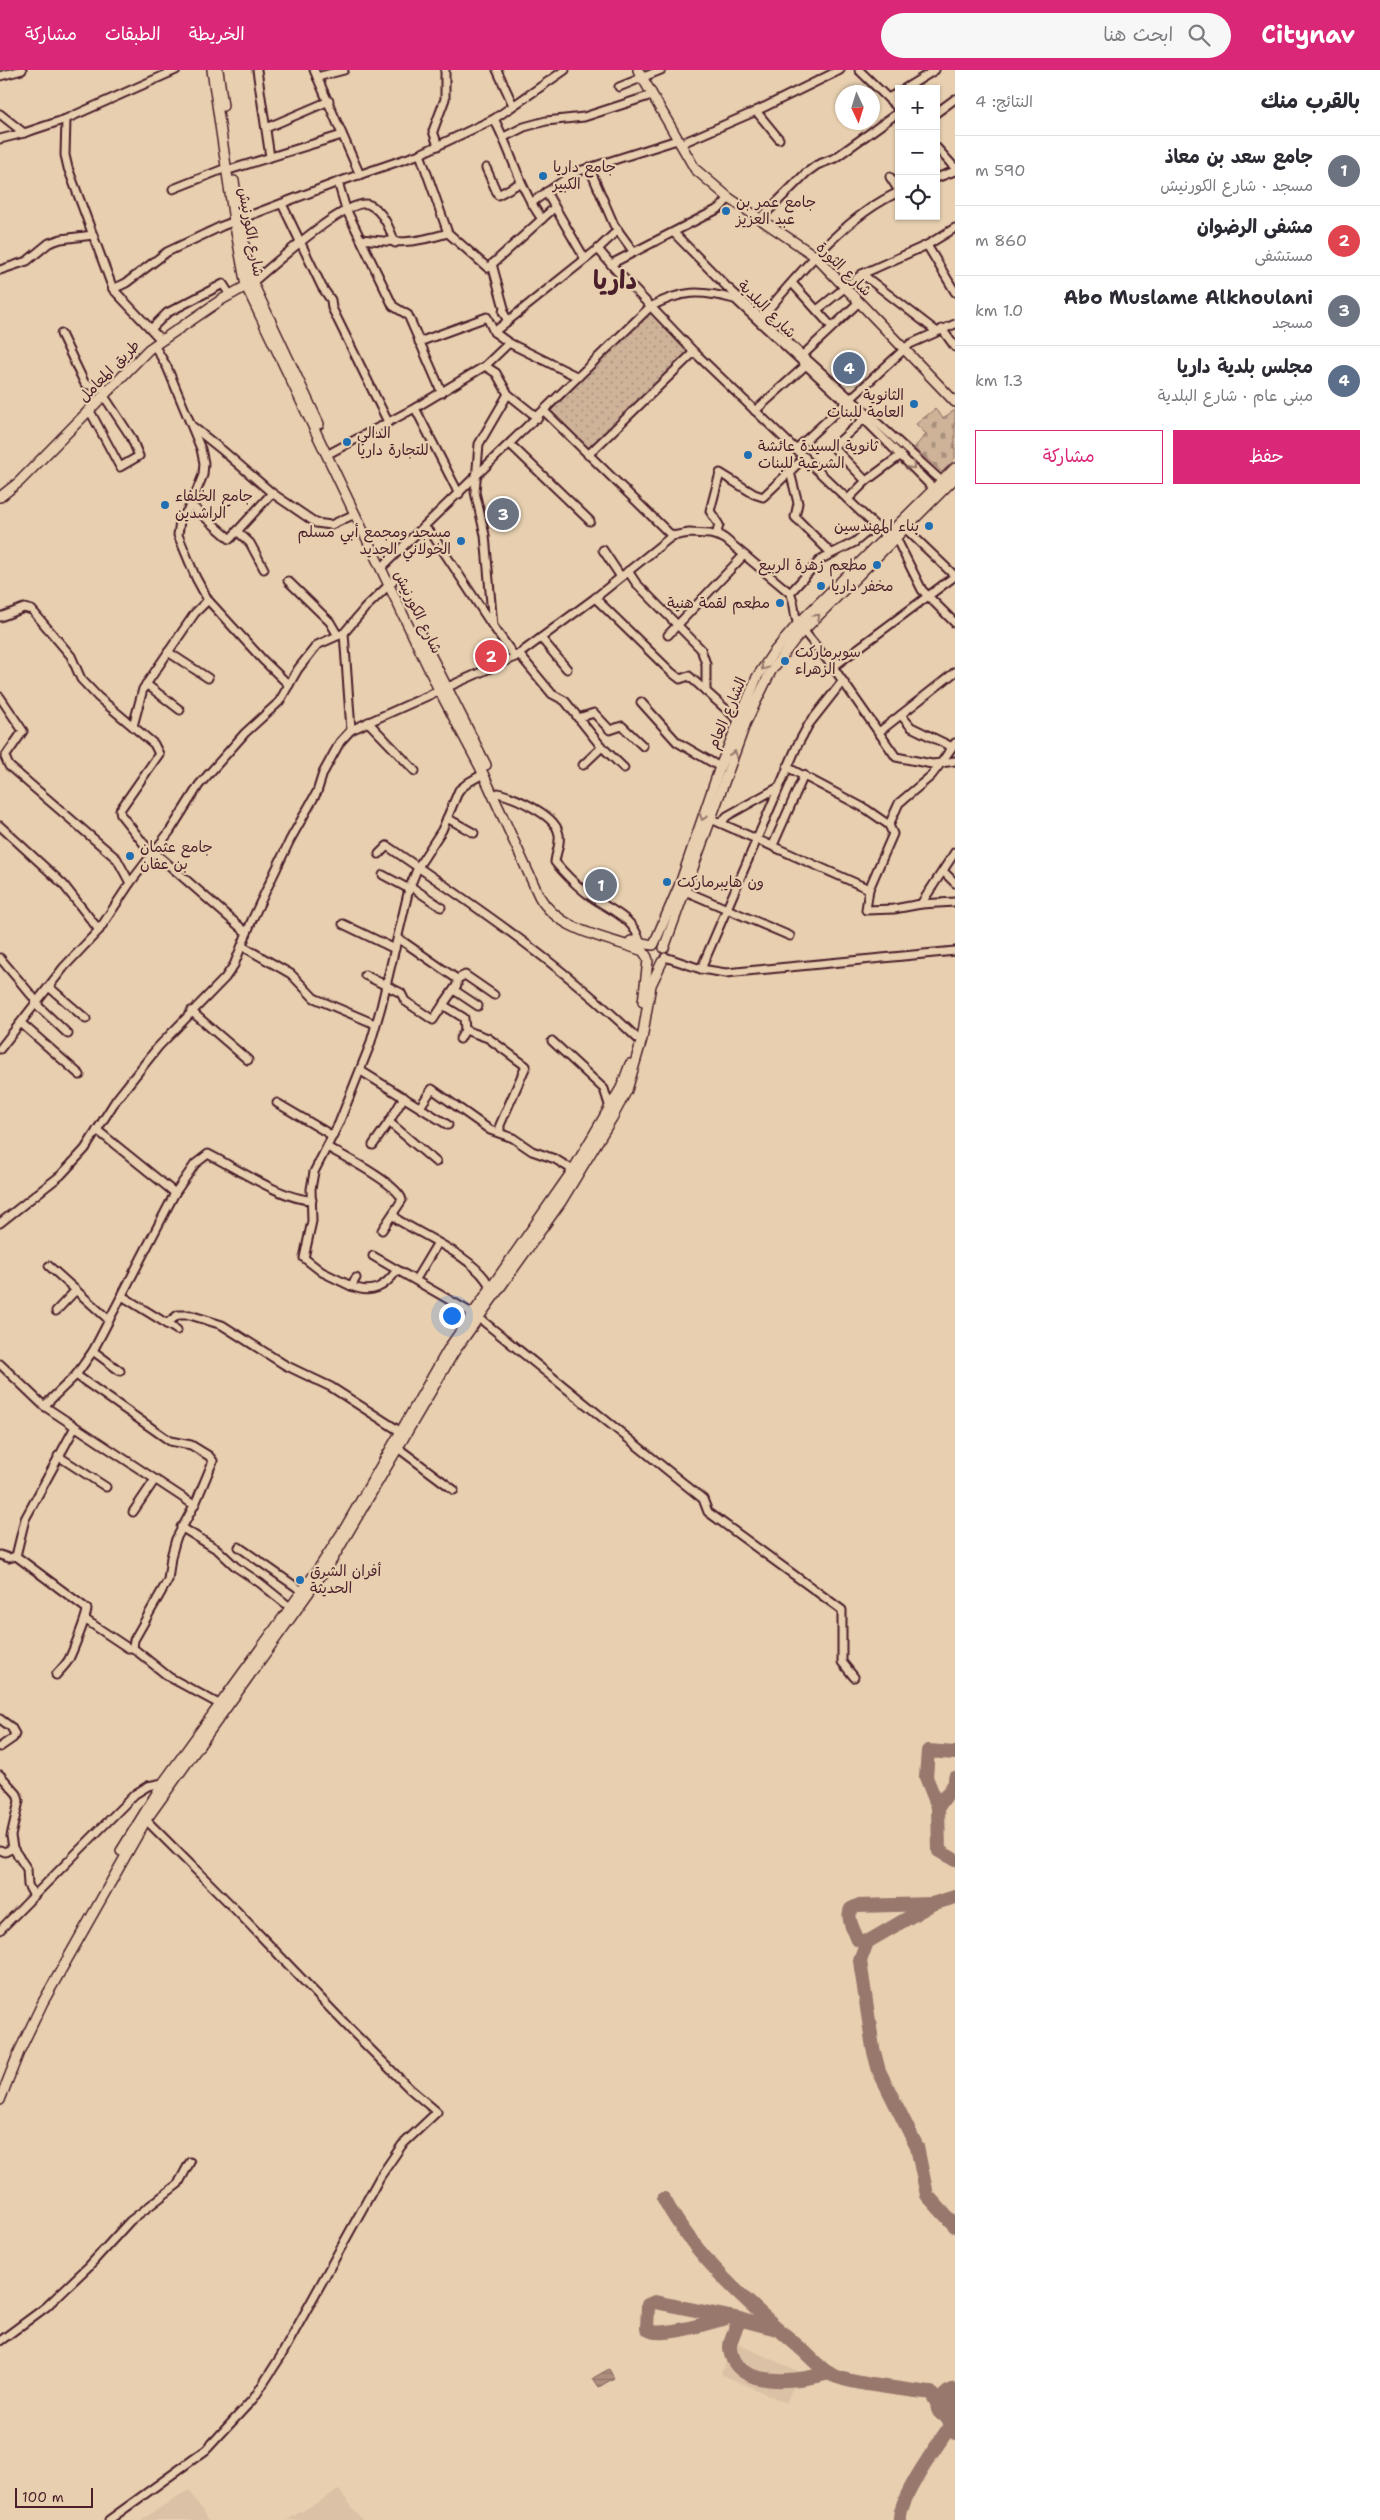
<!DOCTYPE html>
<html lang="ar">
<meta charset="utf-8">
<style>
:root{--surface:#fff;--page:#f7f7f7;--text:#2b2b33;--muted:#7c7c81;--line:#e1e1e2;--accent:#db2777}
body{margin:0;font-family:"Shantell Sans","Playpen Sans Arabic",sans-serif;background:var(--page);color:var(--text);direction:rtl}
.controls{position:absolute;right:15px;top:15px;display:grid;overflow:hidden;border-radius:0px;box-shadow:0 1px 4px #0004}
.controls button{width:45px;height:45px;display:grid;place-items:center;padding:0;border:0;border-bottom:1px solid var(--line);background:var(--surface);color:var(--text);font:25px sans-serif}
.compass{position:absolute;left:835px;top:15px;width:45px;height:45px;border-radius:50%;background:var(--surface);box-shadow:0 1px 4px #0004;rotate:176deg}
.scale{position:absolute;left:15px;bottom:12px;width:78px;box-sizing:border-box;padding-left:5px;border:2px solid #4a1f2b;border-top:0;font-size:14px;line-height:18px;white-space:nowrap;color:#4a1f2b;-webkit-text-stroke:4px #e7cfaf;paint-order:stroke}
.you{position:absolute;left:451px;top:1245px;width:18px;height:18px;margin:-12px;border:4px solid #fff;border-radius:50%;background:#1a73e8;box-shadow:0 0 0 8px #1a73e833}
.badge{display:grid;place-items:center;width:32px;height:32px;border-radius:50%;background:var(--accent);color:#fff;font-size:16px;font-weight:700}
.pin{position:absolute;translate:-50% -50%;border:2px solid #fff;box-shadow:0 1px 5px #0006}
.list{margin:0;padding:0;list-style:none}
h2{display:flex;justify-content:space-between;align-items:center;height:65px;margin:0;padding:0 20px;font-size:21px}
h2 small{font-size:16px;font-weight:400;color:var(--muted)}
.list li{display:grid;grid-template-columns:32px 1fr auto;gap:15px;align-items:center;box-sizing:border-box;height:70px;padding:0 20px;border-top:1px solid var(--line)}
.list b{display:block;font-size:19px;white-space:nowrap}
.list p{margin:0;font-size:16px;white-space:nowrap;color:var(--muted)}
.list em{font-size:16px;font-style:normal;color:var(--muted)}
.actions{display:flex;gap:10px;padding:15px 20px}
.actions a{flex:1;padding:11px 0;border:1px solid var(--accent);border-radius:0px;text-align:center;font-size:18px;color:var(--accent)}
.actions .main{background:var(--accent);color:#fff}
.icon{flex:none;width:28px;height:28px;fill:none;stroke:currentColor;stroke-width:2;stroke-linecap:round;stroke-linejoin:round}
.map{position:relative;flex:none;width:955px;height:2450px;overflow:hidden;direction:ltr}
header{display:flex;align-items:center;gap:30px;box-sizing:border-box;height:70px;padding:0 25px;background:var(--accent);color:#fff}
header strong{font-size:24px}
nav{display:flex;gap:28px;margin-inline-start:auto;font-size:18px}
.search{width:350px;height:45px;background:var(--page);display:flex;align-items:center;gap:12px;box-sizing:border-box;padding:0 18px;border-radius:28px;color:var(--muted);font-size:19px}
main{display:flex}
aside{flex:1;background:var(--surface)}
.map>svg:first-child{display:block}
.built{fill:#dbc1a5}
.cemetery{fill:url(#cemetery-stones);stroke:#8c6962}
.park{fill:url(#park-dots);stroke:#8c6962}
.water{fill:url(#water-rules);stroke:#86625d}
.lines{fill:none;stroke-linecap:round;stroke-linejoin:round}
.taxiway{stroke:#98776d;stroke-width:14}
.runway{stroke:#98776d;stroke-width:35}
.minor-casing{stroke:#4a1f2b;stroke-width:11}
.major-casing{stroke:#4a1f2b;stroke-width:12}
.minor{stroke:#e7cfaf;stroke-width:7}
.major{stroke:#e7cfaf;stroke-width:9}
.oneway{stroke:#98776d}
.poi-dot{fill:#1f6fb2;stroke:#e7cfaf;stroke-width:2}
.labels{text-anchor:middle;stroke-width:4.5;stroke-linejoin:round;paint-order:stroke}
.poi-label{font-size:15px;fill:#4a1f2b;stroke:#e7cfaf;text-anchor:start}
.street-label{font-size:15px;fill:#4a1f2b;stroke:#e7cfaf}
.town-label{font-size:25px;font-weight:bold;fill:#4a1f2b;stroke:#e7cfaf}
</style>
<header>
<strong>Citynav</strong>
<div class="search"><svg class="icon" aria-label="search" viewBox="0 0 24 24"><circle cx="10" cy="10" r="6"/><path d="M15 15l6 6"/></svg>ابحث هنا</div>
<nav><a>الخريطة</a><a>الطبقات</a><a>مشاركة</a></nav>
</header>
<main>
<aside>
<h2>بالقرب منك<small>النتائج: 4</small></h2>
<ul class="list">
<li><span class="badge" style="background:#6b7280">1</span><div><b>جامع سعد بن معاذ</b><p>مسجد · شارع الكورنيش</p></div><em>590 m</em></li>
<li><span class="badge" style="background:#e0444e">2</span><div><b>مشفى الرضوان</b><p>مستشفى</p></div><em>860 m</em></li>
<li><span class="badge" style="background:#6b7280">3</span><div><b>Abo Muslame Alkhoulani</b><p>مسجد</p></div><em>1.0 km</em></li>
<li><span class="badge" style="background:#5c6f8a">4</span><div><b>مجلس بلدية داريا</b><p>مبنى عام · شارع البلدية</p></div><em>1.3 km</em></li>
</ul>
<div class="actions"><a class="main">حفظ</a><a>مشاركة</a></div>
</aside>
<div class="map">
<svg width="955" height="2450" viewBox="0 0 955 2450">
<defs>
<pattern id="cemetery-stones" width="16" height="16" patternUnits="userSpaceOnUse" patternTransform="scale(1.25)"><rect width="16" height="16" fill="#ceb399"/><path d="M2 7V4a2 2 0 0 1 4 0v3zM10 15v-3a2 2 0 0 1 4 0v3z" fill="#a9917d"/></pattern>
<pattern id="park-dots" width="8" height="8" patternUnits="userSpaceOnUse" patternTransform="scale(1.25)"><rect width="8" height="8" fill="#ceb399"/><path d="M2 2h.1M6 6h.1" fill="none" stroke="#a9917d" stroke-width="1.8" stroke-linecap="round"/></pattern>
<pattern id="water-rules" width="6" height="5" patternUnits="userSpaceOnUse" patternTransform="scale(1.25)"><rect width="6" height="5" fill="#ae8e7e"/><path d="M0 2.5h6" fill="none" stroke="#907367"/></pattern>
</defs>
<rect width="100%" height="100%" fill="#e7cfaf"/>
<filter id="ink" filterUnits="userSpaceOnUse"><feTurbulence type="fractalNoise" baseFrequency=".02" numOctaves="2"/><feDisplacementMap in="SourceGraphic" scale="10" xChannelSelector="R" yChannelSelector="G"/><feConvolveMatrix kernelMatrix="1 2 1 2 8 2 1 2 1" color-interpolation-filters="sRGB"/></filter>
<g filter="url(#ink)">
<!-- built -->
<g class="built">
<polygon points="735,2273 800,2302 786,2333 721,2304"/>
<polygon points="189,2420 209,2450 141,2450"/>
<polygon points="339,2420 362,2450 287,2450"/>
</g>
<!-- cemetery -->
<polygon class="cemetery" points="935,339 943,348 955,340 955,389 942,402 914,378 926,364 916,354"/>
<!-- park -->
<polygon class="park" points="650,242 690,282 591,380 550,342"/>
<!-- water -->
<polygon class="water" points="609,2299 614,2308 599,2317 593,2308"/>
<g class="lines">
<!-- taxiway -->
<g class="taxiway">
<polyline points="955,1683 928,1681 926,1707 938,1737 955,1713 955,1708"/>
<polyline points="938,1737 939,1781 955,1790"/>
<path d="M867,1872L858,1870C854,1861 846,1848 851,1839L857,1836L931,1834"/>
<path d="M664,2129C695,2187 749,2234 799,2277C809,2285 819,2298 830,2304C852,2315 905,2319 931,2323L955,2363"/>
<polyline points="955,2156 927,2125 917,2077 879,2001 873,1978 860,1891 867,1872 932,1834 955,1827"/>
<path d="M655,2232L730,2247C713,2251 660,2270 647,2259L648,2235Z"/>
<polyline points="731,2247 777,2259"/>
<path d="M740,2249C737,2257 729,2270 730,2279C735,2321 802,2311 829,2303"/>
<path d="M900,2450C898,2429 938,2375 950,2356"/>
</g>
<!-- runway -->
<polyline class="runway" points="948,2336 955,2330"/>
<defs>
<g id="minor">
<polyline points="257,0 270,87"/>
<polyline points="314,0 360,105"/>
<polyline points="497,0 513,35"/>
<polyline points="859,0 899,39"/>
<polyline points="0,6 22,0"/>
<polyline points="317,7 344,0"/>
<polyline points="619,17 661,0"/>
<polyline points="904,19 935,0"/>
<polyline points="888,28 899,22"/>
<polyline points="756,41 779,69"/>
<polyline points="936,43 955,29"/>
<polyline points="0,44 24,63 66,49"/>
<path d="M494,49C512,82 519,118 542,149"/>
<polyline points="266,58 329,31"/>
<polyline points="504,67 524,57 546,51 584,47 652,25"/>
<polyline points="0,69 24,63"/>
<polyline points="680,74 754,42 840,0"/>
<polyline points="438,76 433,61 445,29 445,0"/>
<polyline points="936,77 955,98"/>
<polyline points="420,84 448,163 488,198 554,138"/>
<polyline points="589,97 614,155 633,181"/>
<polyline points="486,98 498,125 520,113"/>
<polyline points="232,99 342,65"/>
<polyline points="890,107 899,121"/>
<polyline points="936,108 955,101"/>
<polyline points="338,112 346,139 393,236 408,245 442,323"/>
<polyline points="173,119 226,98"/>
<polyline points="546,122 585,189"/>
<polyline points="531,133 576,102 677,70"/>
<polyline points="282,134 322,217 331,230 332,238 388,352"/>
<polyline points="760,149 806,103 817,95 835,88 899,42"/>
<polyline points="674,163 726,216 945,414"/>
<path d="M361,169C399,173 411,174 448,163"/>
<polyline points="927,175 955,222"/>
<polyline points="598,179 614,198 694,282 890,470"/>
<polyline points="492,194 504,238 503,242 508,251"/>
<polyline points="611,194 720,138 729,128"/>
<polyline points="0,200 27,191 49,173 61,169 93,165"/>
<polyline points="862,204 936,261"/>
<path d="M252,213C270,198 350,124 370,135C384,142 390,160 395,173"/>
<polyline points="792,213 832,257"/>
<polyline points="113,219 126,213 167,182 222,156 338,112 420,84 494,49 565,0"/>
<polyline points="737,231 864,349 937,422"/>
<polyline points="817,240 862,204 927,175 955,158"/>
<path d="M760,249C798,205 845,146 899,122"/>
<polyline points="152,258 167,243 223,214 230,225"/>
<polyline points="942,259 955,277"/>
<polyline points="494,262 598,179 618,160"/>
<polyline points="61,264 85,314 110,320"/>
<polyline points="161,270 113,219 68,98 65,85 66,49 176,0"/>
<polyline points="419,272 487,247 494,262 509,273 578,307"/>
<polyline points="509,273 485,296 496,303 508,324 538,348"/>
<polyline points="154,275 167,297 201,379 204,393 203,405 191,435 180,451 178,465 196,508 208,530 263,590 289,615"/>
<polyline points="803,285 859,232"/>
<polyline points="508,324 479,374 475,422 485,465 493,556 515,587"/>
<polyline points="415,338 459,424"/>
<polyline points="90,341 120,397 139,386 131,367 104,326"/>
<polyline points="544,341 672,466"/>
<polyline points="755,341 805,296"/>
<polyline points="864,349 833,377 866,411"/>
<polyline points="192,356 222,380 272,423 316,453 331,455 355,444"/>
<polyline points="510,374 590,451"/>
<polyline points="796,379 910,274 955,254"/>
<polyline points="332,382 415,338 485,296"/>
<polyline points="588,385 694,282"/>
<polyline points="790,402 798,433 795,447 831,483"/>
<polyline points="848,429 866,411 901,385"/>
<polyline points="191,435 230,469 272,423"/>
<polyline points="424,457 434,467 492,555"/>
<polyline points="237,461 250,473 264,499"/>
<polyline points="723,468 717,462 719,455 710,441 720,403 754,424 763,427 805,387"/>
<polyline points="896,468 922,520 955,553"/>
<polyline points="603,480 621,507"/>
<path d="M381,498L650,237C682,220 700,220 734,229"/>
<polyline points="628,501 636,513 701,579 706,594 706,621"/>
<polyline points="288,511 330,552 337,564"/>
<polyline points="790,523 821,489 855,472 874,456"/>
<polyline points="595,528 671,602 680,609 689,606 738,650"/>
<polyline points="0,547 24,538 32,540 71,586 81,609 98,627 154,674 159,684 120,740 121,745 152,784"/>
<polyline points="668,565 744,485"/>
<polyline points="541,568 567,599"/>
<polyline points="168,582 208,608"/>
<polyline points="519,584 552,624 565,631 600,675 624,698"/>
<polyline points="833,597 955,506 906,459"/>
<polyline points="146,614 180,640"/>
<polyline points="0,627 23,661 5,687 9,696 117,789 130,813"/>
<polyline points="641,632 677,672 720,697"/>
<polyline points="901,645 911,657 952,677"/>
<polyline points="578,648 594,643 610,660 622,656 643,676"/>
<polyline points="368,652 415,701"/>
<polyline points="133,656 143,619 195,543 208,530"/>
<path d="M351,660L515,587L595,528L672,466L689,463L710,464L724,468L790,523C796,533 793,544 798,554L833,597L896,687L932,694L941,693L955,673"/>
<polyline points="879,662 955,602"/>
<polyline points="955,691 941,693 931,706 899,733 889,755 893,764 869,819 866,840 894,839 921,834 955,782"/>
<polyline points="583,695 602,677"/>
<polyline points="787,697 866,739 889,755"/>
<path d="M498,723C514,727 553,744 558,761C562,771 556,782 555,792C564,803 574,813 585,822C604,838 635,846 640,873"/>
<polyline points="447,748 474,763"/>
<polyline points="711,749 869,819"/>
<polyline points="721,753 727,746 779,717"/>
<polyline points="0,756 63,814 99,860"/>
<polyline points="773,775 804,705"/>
<polyline points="154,782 247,863"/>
<path d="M379,784L387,776C474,835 561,894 637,968"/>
<polyline points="943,801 955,813"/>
<polyline points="383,805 409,819"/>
<polyline points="410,816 441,837"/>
<polyline points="685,821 790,866"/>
<polyline points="921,834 955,832"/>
<polyline points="343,854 395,879"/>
<polyline points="398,868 457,909 457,915 443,935 464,948 465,960 488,968 526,996 500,1055 500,1063"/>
<polyline points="242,876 291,904 314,928 375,954"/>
<polyline points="665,887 701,899 726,903 955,881"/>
<polyline points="0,888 38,933"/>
<polyline points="701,899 797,676 809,654 842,612"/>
<polyline points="365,905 401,923 405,931 433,950 443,935"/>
<polyline points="457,909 465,905 494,925"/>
<polyline points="49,917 86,949"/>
<polyline points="454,920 478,936"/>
<polyline points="36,934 68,964"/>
<polyline points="191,941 248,990"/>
<polyline points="21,953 80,1005"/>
<polyline points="460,969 465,960"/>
<polyline points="552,971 604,1019 610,1038"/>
<polyline points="0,979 64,897 99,860 130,813 170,761 199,715 245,663 279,632 298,599 317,575 344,563"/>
<polyline points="361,1001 448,1055"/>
<polyline points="404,1027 389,1052 436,1092"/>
<polyline points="277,1033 333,1066"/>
<polyline points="420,1037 432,1019 490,1060 513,1068 532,1081 555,1089 573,1100"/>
<polyline points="97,1060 175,1123"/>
<polyline points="373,1075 389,1052"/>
<path d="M327,1077C343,1086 398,1114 402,1130L382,1160"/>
<path d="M394,1145L398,1150C424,1166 478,1189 490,1217"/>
<polyline points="0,1153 61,1105 85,1079 116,1030 158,977 225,908 234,895 252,850 290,770 317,722 323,703 340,672 351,660 344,563 365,538 393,511"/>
<polyline points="373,1186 472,1243"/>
<polyline points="49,1196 109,1250"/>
<polyline points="356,1208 351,1216 322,1202 304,1188 312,1151 311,1119 314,1102 339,1053 370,975 381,937 409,819 418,797 442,760 459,720 469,712 483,704"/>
<polyline points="416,1209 437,1174"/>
<path d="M351,1216C372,1225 385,1217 397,1200"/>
<polyline points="122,1226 177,1260"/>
<polyline points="56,1241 76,1220"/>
<polyline points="478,1247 703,1429 708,1442 842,1540 842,1592 854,1607"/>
<polyline points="166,1254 178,1245 190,1245 222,1255 285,1295 331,1317 401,1362"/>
<polyline points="93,1281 120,1301"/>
<path d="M0,1294L44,1336L76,1305L93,1281L175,1123L195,1094L208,1084C234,1097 284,1130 312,1130"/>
<polyline points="76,1305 170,1371 191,1375 209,1386 213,1391 196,1432 176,1469 171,1487 168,1510 134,1570 133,1578"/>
<polyline points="44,1336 194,1435"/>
<polyline points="394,1375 454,1420"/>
<polyline points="58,1386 106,1417"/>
<polyline points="133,1442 154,1411"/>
<polyline points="181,1457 218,1480 236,1497 260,1513 291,1538"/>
<polyline points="239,1477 302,1521"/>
<polyline points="0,1485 9,1488 16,1486"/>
<path d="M16,1486L87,1539C87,1546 73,1581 69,1589C66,1595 60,1600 56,1605"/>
<polyline points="16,1486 25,1449 75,1357"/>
<polyline points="86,1550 128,1578 133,1578 169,1607 219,1634"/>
<polyline points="0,1649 11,1657 15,1664 13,1668 0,1677"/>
<polyline points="0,1705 17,1724 19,1731 11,1766 13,1778"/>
<polyline points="0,1780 5,1782 13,1778 27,1799 28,1815 34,1826"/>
<polyline points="0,1860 135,1724 148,1716 163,1713"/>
<polyline points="0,2271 46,2237 89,2196 130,2151 178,2114 190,2092"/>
<polyline points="109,2450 206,2380 254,2328 281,2286 380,2107 402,2075 437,2042 410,2019 351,1960 230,1834 146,1750"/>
</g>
<g id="major">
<path d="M212,0L234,151L246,216L439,620L480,697L539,826C559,862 607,867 643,881L647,887"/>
<polyline points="218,0 223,36"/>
<polyline points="638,0 695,99 729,128 815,186 955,332"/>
<polyline points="234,111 249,205 319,354"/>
<polyline points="0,427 19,412 149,279 221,230 250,214"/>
<polyline points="420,564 486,695"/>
<polyline points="631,871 653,875"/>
<polyline points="654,874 680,814 720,697 757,607 773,583 798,554 955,398"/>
<polyline points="664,878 746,652 771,601 796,568 955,408"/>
<polyline points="643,932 648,890"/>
<polyline points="121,1781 163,1713 319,1498 345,1458 449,1278 573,1100 621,1018 630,994"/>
<polyline points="0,2030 19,1982 43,1932 146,1750 332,1490 454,1282 561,1132 612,1048 627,1020 642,969 651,915 662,892"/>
</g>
</defs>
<!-- minor casing -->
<use href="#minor" class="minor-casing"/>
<!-- major casing -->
<use href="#major" class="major-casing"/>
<!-- minor -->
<use href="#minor" class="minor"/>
<!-- major -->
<use href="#major" class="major"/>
</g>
<!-- one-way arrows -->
<defs><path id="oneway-chevron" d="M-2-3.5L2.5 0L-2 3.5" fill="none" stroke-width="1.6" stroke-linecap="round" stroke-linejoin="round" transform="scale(1.25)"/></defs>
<g class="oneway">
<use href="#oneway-chevron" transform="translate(912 396) rotate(46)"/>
<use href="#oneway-chevron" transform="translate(817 547) rotate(-45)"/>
<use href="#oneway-chevron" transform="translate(764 597) rotate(124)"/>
<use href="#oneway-chevron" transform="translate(734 684) rotate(-70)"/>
<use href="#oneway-chevron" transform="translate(703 747) rotate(109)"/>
</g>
</g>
<!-- markers -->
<g class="poi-dot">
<circle cx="543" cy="106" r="5"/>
<circle cx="726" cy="141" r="5"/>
<circle cx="914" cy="334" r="5"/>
<circle cx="347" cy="372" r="5"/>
<circle cx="748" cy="385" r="5"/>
<circle cx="165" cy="435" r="5"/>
<circle cx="929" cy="456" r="5"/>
<circle cx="461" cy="471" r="5"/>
<circle cx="877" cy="495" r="5"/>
<circle cx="821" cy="516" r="5"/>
<circle cx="780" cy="533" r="5"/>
<circle cx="785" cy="591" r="5"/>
<circle cx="130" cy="786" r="5"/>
<circle cx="667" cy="812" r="5"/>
<circle cx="300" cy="1510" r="5"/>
</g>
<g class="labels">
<!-- poi labels -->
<g class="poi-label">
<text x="553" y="102">جامع داريا<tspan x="553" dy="17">الكبير</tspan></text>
<text x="736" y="137">جامع عمر بن<tspan x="736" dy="17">عبد العزيز</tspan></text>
<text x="904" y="330" text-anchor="end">الثانوية<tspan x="904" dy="17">العامة للبنات</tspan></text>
<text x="357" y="368">الدالي<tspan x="357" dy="17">للتجارة داريا</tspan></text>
<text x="758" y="381">ثانوية السيدة عائشة<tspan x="758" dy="17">الشرعية للبنات</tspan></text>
<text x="175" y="431">جامع الخلفاء<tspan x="175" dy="17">الراشدين</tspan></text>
<text x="919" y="461" text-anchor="end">بناء المهندسين</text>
<text x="451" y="467" text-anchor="end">مسجد ومجمع أبي مسلم<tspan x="451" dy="17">الخولاني الجديد</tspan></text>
<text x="867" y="500" text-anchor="end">مطعم زهرة الربيع</text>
<text x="831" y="521">مخفر داريا</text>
<text x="770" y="538" text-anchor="end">مطعم لقمة هنية</text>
<text x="795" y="587">سوبرماركت<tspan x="795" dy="17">الزهراء</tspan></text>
<text x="140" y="782">جامع عثمان<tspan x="140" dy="17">بن عفان</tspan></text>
<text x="677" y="817">ون هايبرماركت</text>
<text x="310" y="1506">أفران الشرق<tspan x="310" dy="17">الحديثة</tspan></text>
</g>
<!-- street labels -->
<g class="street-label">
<text transform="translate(251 162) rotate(80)" y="5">شارع الكورنيش</text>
<text transform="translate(844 199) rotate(44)" y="5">شارع الثورة</text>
<text transform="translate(767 239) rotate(45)" y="5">شارع البلدية</text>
<text transform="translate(109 301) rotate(-46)" y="5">طريق المعامل</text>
<text transform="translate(418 542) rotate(64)" y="5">شارع الكورنيش</text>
<text transform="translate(727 643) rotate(-67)" y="5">الشارع العام</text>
</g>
<!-- town labels -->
<g class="town-label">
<text x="615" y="219">داريا</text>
</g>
</g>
</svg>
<div class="controls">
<button>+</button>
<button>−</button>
<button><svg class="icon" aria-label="locate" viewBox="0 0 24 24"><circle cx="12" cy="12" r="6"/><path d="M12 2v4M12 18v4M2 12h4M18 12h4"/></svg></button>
</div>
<svg class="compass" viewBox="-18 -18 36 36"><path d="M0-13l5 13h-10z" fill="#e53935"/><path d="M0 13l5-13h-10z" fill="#7c7c81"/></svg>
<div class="scale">100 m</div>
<div class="you"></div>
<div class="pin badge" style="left:601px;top:815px;background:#6b7280">1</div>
<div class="pin badge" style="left:491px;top:586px;background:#e0444e">2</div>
<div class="pin badge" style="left:503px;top:444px;background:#6b7280">3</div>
<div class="pin badge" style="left:849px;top:298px;background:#5c6f8a">4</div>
</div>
</main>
